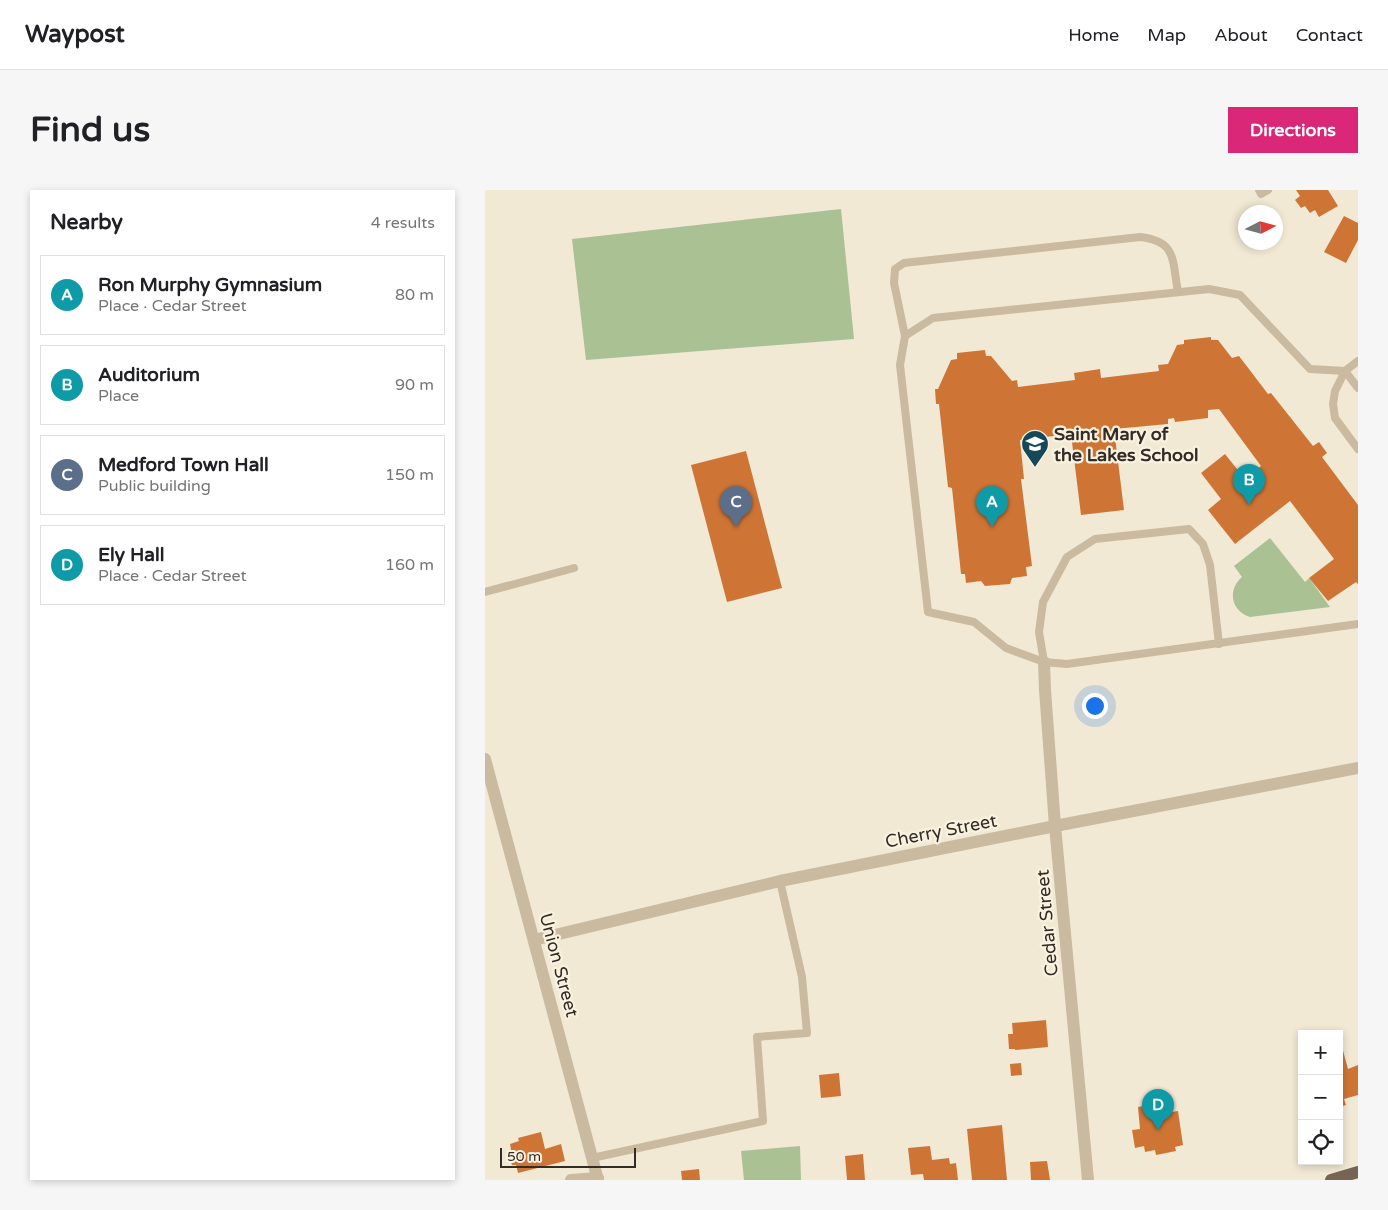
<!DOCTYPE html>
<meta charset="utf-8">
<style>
:root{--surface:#fff;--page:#f6f6f6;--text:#202124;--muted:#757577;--line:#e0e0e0;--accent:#db2777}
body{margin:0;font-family:"Varela Round",sans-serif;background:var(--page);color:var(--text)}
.controls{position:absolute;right:15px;bottom:15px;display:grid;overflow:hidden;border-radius:0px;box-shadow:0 2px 8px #0003}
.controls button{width:45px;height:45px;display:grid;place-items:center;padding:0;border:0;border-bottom:1px solid var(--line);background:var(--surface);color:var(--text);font:25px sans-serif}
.compass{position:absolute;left:753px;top:15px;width:45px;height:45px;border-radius:50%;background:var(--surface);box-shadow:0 2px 8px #0003;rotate:84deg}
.scale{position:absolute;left:15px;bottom:12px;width:136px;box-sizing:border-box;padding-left:5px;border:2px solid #332b24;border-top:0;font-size:14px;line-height:18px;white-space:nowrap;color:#332b24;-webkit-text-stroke:4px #faf2e1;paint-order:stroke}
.you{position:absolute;left:609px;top:515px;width:18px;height:18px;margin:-12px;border:4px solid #fff;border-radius:50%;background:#1a73e8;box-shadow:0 0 0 8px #1a73e833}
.badge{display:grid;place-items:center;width:32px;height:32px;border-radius:50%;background:var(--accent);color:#fff;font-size:16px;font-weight:700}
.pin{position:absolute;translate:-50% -41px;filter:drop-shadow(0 1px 2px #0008)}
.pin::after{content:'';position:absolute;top:26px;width:18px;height:15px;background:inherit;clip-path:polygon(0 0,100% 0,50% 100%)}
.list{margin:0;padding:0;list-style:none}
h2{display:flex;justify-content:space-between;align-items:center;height:65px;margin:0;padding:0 20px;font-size:21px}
h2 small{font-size:16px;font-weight:400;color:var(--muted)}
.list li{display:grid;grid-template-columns:32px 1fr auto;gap:15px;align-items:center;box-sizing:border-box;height:80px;margin:0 10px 10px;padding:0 10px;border:1px solid var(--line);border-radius:0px}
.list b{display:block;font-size:19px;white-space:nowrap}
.list p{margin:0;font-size:16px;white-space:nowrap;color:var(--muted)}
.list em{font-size:16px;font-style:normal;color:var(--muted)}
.icon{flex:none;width:28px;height:28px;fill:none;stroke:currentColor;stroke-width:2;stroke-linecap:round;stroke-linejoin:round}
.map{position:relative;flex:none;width:873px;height:990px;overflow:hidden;border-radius:0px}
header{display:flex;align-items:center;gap:30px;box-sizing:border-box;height:70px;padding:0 25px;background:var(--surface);border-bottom:1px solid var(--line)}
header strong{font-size:24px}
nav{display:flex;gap:28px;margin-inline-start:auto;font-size:18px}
.intro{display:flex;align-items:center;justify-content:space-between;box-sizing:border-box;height:120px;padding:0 30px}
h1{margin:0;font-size:35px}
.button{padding:12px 22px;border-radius:0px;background:var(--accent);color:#fff;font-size:18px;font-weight:700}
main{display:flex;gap:30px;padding:0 30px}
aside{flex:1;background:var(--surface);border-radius:0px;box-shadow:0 2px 8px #0003}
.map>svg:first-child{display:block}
.green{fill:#aac194}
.building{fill:#ce7536}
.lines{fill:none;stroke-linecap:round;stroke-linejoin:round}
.service{stroke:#cabaa0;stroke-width:8}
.minor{stroke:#cabaa0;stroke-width:12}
.primary{stroke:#776554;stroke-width:12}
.labels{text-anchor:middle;stroke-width:4.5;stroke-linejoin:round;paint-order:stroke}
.poi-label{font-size:18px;font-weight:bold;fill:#332b24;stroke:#faf2e1;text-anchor:start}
.street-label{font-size:18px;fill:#332b24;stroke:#faf2e1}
</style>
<header>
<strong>Waypost</strong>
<nav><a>Home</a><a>Map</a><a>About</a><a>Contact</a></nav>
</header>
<div class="intro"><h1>Find us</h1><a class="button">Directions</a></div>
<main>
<aside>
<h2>Nearby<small>4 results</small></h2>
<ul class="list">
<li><span class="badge" style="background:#0f9aa8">A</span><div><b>Ron Murphy Gymnasium</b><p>Place · Cedar Street</p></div><em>80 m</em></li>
<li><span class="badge" style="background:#0f9aa8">B</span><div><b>Auditorium</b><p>Place</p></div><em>90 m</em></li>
<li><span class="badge" style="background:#5c6f8a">C</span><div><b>Medford Town Hall</b><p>Public building</p></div><em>150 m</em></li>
<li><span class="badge" style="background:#0f9aa8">D</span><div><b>Ely Hall</b><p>Place · Cedar Street</p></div><em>160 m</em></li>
</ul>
</aside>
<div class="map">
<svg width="873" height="990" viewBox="0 0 873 990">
<rect width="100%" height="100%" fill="#f2e9d4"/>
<!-- green -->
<g class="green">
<polygon points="356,19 369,149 101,170 87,49"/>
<path d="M785,348L820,392L824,388L845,417L765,427C746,421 742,400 757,387L749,376Z"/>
<polygon points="315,956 316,990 259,990 256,961"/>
</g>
<!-- building -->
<g class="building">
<polygon points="811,0 843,0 853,16 834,27 830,20 825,23 820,16 816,18 810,10 815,6"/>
<polygon points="859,26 873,33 873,50 861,73 839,62"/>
<polygon points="726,147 726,150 733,150 747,168 754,166 783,204 786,203 828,256 834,252 842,263 837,267 873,315 873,394 871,392 843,411 824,388 849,369 805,311 750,354 723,320 736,309 716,283 740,264 760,289 776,276 734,219 723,220 723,228 690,232 689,228 683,229 683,234 629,239 639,320 596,325 586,244 535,250 539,289 536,289 547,376 541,377 542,386 527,388 525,394 500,396 496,391 481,393 480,384 476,384 467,298 463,297 454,214 451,214 450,199 453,199 466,170 472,169 472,163 500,160 501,166 506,166 527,191 532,190 533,197 590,190 589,183 615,179 616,188 674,181 673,175 683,174 692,155 699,154 699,150"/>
<polygon points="261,261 297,398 242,412 206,275"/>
<polygon points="561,830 563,857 530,860 530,859 524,859 523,844 528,844 527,833"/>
<polygon points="857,857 863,879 873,875 873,905 859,909 861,915 854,917 854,858"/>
<polygon points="536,873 537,885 526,886 525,874"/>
<polygon points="354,883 356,906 336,908 334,885"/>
<polygon points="669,914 671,929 681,928 680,923 693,921 698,955 690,957 691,961 671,965 670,960 660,962 659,956 650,958 647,940 655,939 653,917"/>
<polygon points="517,935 522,990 487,990 482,939"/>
<polygon points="56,942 60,959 76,954 80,971 33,983 31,975 27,975 26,972 25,966 27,965 25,954 34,951 33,948"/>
<polygon points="445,956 447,970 464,968 465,974 471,973 473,990 439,990 438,984 426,985 423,958"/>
<polygon points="378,964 380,990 362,990 360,966"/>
<polygon points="562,971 565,990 546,990 545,972"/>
<polygon points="214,979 215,990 197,990 196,981"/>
</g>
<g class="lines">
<!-- service -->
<g class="service">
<polyline points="774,0 776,4 783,0"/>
<path d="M420,146L409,93L410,79L419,73L655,47C692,51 687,70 693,102"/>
<polyline points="873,171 860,181 850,201 848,214 850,228 873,259"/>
<polyline points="873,198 860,181 825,179 755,105 724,99 448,128 420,146 415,175 443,422 489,432 521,458 559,472 582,474 873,434"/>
<polyline points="0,402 89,378"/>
<polyline points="559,472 554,442 558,412 582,367 610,349 704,339 718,354 725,375 734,454"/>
<polyline points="107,968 278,931 272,847 322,843 317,787 295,691"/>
</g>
<!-- minor -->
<g class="minor">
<polyline points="559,472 560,500 570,636 603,990"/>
<polyline points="0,569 113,990"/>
<polyline points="49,750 295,691 570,636 873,578"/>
<polyline points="86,990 113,988"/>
</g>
<!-- primary -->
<polyline class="primary" points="846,990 873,982"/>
</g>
<!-- icons -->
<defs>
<symbol id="school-pin" viewBox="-11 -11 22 30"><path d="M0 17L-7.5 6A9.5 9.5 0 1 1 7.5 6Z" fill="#174857" stroke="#faf2e1"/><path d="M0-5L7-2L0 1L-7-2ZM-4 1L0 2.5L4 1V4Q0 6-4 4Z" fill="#fff"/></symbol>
</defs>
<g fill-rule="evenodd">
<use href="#school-pin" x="534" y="238" width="32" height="43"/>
</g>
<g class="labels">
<!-- poi labels -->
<g class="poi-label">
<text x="569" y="250">Saint Mary of<tspan x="569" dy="21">the Lakes School</tspan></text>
</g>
<!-- street labels -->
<g class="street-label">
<text transform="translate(456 641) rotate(-11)" y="6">Cherry Street</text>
<text transform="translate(562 733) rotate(-95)" y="6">Cedar Street</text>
<text transform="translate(74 775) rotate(75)" y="6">Union Street</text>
</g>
</g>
</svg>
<div class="controls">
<button>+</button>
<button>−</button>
<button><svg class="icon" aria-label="locate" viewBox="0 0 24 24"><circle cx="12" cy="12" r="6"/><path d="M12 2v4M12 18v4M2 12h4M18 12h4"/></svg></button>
</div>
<svg class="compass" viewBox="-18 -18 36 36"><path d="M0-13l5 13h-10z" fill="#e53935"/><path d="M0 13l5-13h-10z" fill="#757577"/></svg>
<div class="scale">50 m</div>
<div class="you"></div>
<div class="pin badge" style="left:507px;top:337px;background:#0f9aa8">A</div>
<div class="pin badge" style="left:764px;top:315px;background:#0f9aa8">B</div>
<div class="pin badge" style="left:251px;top:337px;background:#5c6f8a">C</div>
<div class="pin badge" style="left:673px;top:940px;background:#0f9aa8">D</div>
</div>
</main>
